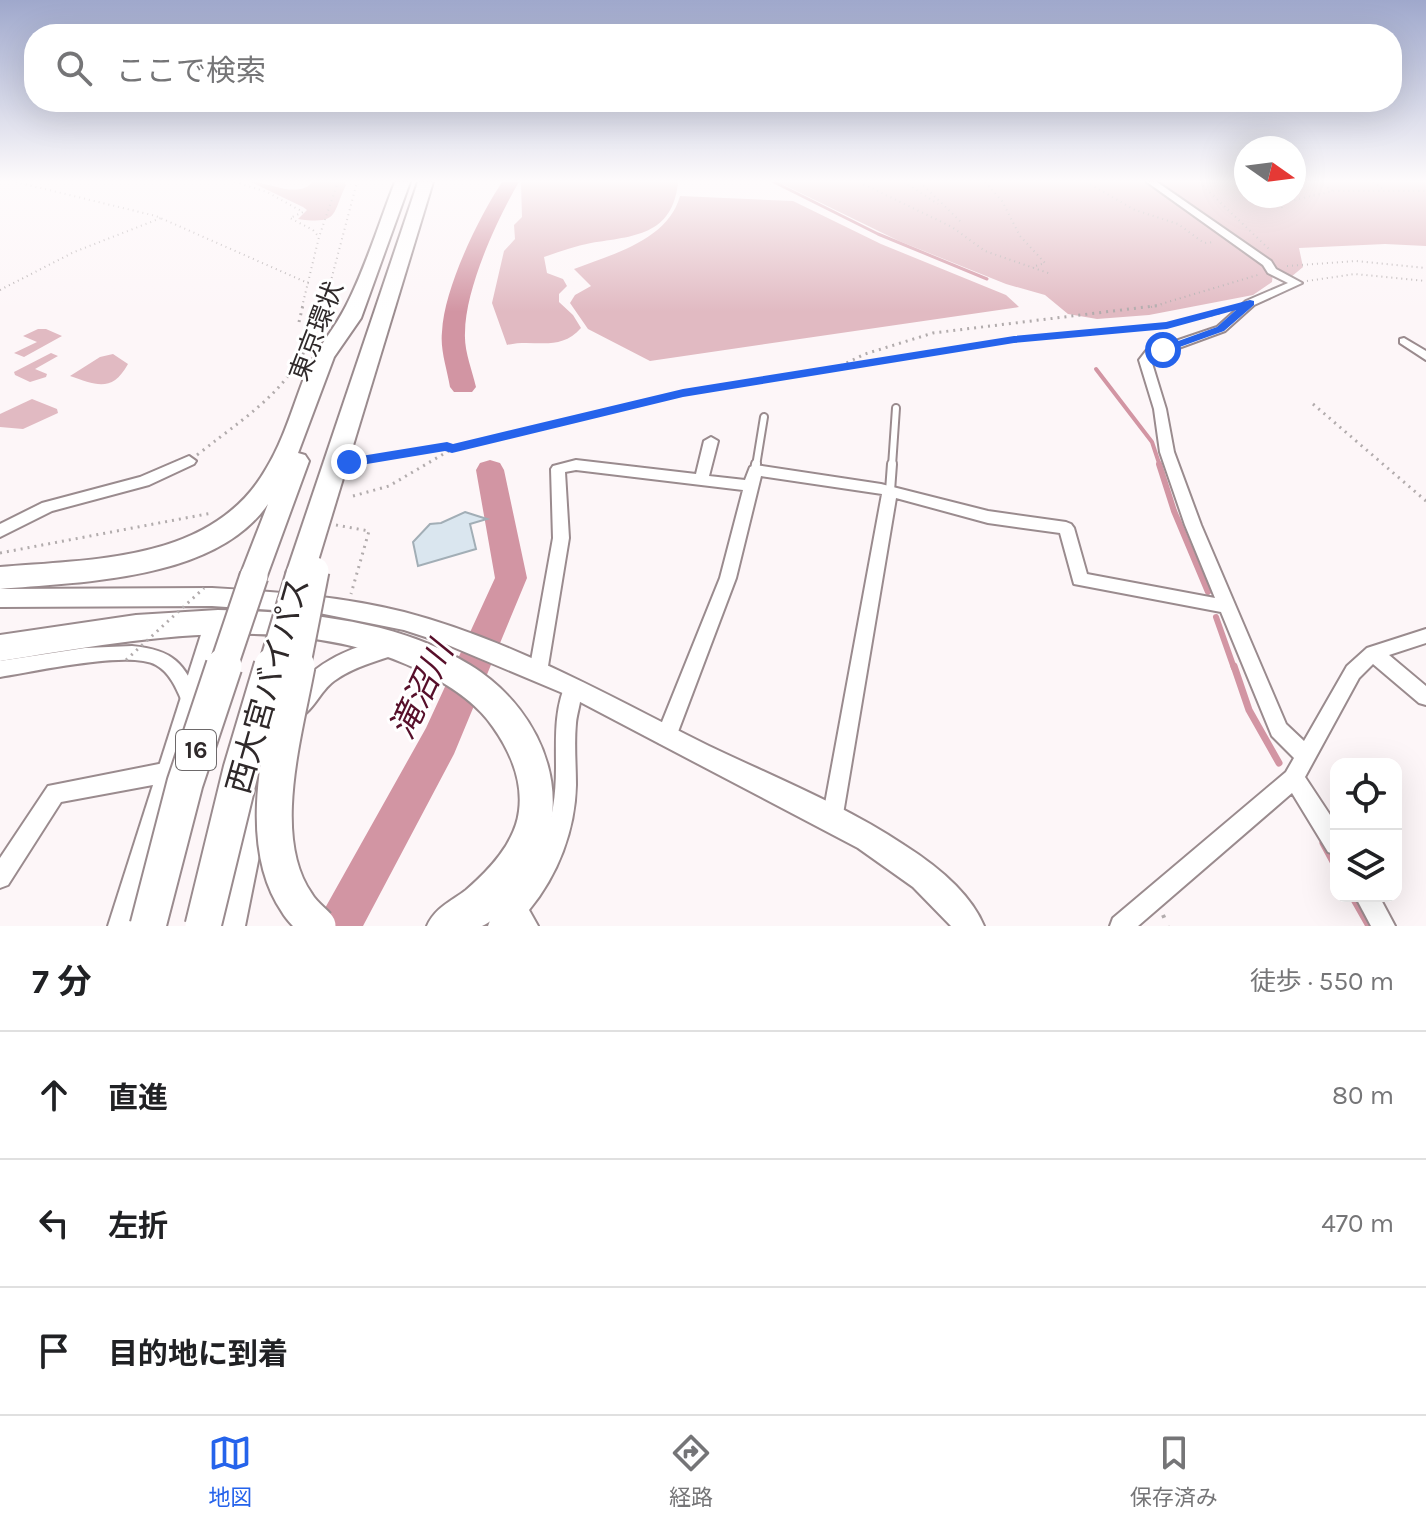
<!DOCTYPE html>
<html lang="ja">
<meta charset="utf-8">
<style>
:root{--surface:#fff;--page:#f6f6f6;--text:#202124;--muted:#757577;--line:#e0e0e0;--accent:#2563eb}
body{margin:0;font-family:Karla,"Noto Sans JP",sans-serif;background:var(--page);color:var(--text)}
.controls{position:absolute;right:24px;bottom:24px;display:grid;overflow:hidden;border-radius:16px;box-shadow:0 8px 32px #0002}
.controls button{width:72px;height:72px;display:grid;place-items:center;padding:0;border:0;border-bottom:2px solid var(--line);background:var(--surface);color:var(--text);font:40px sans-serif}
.compass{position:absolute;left:1234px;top:136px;width:72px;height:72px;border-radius:50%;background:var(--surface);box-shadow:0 8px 32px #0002;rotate:104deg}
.stop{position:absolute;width:24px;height:24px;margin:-18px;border:6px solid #2563eb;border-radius:50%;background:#fff}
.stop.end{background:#2563eb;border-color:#fff;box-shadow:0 2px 8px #0008}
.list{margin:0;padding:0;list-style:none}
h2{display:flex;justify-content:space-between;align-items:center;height:104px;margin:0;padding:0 32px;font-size:34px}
h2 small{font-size:26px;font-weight:400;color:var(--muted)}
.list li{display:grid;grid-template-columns:52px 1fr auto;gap:24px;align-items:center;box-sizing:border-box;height:128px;padding:0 32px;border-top:2px solid var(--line)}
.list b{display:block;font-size:30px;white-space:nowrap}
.list em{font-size:26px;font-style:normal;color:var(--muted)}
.icon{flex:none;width:44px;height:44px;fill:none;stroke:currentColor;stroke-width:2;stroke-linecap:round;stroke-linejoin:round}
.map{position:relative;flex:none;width:1426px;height:926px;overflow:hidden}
.search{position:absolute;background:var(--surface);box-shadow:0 8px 32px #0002;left:24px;right:24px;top:24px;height:88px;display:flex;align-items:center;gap:20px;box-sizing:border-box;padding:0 28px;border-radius:32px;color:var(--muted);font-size:30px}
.sheet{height:488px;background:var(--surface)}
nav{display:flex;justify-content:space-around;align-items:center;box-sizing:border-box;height:112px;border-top:2px solid var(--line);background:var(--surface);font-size:22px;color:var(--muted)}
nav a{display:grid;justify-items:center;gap:4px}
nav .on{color:var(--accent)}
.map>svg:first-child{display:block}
.green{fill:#e1bac2}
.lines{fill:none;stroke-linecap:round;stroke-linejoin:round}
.stream-far3{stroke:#d295a3;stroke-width:3}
.stream-far2{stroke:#d295a3;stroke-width:4}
.stream-far1{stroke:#d295a3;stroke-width:6}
.stream{stroke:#d295a3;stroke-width:7}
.river{fill:#d295a3;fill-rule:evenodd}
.building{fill:#dae6ef;stroke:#a2aeb6;stroke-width:2}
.lane-far1-casing{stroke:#9a8b8e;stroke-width:10}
.lane-casing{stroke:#9a8b8e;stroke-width:12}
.street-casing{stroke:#9a8b8e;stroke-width:4}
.secondary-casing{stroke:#9a8b8e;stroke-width:4}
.highway-casing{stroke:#9a8b8e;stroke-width:4}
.path-far2{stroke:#b2acad;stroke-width:2;stroke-dasharray:1 4;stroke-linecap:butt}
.path-far1{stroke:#b2acad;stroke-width:3;stroke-dasharray:2 5;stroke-linecap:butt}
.path{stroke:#b2acad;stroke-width:4;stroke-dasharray:3 9;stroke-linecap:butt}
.lane-far1{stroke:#fff;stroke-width:6}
.lane{stroke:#fff;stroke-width:8}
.street{fill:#fff;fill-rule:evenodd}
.secondary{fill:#fff;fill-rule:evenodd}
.highway{fill:#fff;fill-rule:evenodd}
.highway-bridge-far1-casing{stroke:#9a8b8e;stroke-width:31;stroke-linecap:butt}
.highway-bridge-casing{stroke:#9a8b8e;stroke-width:39;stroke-linecap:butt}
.path-bridge{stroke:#b2acad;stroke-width:3;stroke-dasharray:2 5;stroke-linecap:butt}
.highway-bridge-far1{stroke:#fff;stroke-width:27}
.highway-bridge{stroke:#fff;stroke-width:35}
.route{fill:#2563eb}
.labels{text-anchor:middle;stroke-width:6;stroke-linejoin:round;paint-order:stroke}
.shield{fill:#fff;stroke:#6d696a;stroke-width:2}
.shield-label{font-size:24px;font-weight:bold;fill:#2f292a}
.street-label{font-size:26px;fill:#2f292a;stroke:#fff}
.near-street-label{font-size:32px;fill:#2f292a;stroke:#fff}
.near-water-label{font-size:34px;font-style:italic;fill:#570f2a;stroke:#fff}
</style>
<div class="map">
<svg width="1426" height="926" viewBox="0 0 1426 926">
<rect width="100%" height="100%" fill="#fdf6f8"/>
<!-- green -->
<g class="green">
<path d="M251,182C270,182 297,199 313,182H344L346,185C332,213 340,225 298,219L307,210L303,207Z"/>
<path d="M521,182H678C673,236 633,236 591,243C575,246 559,252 544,257L547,273L563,279L567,286L559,294V302L573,315L581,328C559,353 534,338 507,345L492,303L504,251L515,239L514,225L522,217Z"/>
<polygon points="778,182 1246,182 1246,196 1294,196 1294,182 1426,182 1426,246 1385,244 1299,248 1303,267 1291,277 1273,271 1272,282 1253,295 1149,315 1097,319 1068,314 1045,295 1006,284 899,241"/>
<path d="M680,196L793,201L881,244L1006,295L1019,307L650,361L588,329L570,303L575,295L591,286L574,269C613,254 668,240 680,196Z"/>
<polygon points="38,329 46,329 62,336 24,357 14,353 37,342 23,336"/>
<polygon points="51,353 58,356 35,369 47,374 46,377 30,382 15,375 14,372"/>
<path d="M113,354L128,364C112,393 96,385 70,376L100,357Z"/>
<polygon points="32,399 57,409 58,413 23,429 0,427 0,414"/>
</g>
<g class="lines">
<!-- stream-far3 -->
<polyline class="stream-far3" points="774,182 878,234 987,279"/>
<!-- stream-far2 -->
<polyline class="stream-far2" points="1096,369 1152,442 1160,466"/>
<!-- stream-far1 -->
<g class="stream-far1">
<polyline points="1159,464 1174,511 1208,592"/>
<polyline points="1216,617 1234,668"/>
</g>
<!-- stream -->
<g class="stream">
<polyline points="1234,666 1249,710 1279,763"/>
<polyline points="1323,843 1336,867"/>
<polyline points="1352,896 1369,926"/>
</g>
<!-- river -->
<g class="river">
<path d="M502,182H519C497,219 465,289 465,333C464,351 472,369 476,387L472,392H454L450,387C447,369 440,350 442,332C444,288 478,219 502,182Z"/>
<polygon points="490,460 500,463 504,470 527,578 454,754 363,926 315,926 426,728 495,578 476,470 480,463"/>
</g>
</g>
<!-- building -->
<polygon class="building" points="465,512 487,519 470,524 476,549 418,566 413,542 430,524 441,523"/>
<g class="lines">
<defs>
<g id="lane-far1">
<polyline points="756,466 764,417"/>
<polyline points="892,466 896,408"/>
</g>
<g id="lane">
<polyline points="755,470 756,464"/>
<polyline points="890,491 892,464"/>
</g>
<g id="street">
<polygon points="1147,182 1157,182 1271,261 1276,269 1302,283 1254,305 1225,331 1154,357 1151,360 1166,409 1174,452 1201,525 1286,724 1304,741 1347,666 1367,648 1426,629 1426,643 1389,655 1426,686 1426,705 1419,703 1373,664 1359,678 1305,777 1336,824 1336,855 1328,852 1292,793 1138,926 1110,926 1113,918 1286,772 1294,758 1272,736 1221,612 1074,584 1060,533 988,523 896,498 842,820 839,827 832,830 825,827 822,820 882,494 761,476 736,578 676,737 673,743 666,746 659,743 656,737 720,578 743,490 576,470 565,472 569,538 547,672 544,678 538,680 532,678 529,672 553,538 551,469 553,466 576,460 696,474 704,441 711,437 718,441 709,476 745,480 750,467 755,465 881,484 988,511 1066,522 1071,524 1074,528 1087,574 1215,598 1185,525 1160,452 1154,409 1139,360 1146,351 1217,327 1246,301 1288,283 1268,273 1263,265"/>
<polygon points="1404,338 1426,351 1426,360 1400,343 1400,339"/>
<polygon points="189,456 196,461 194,464 149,485 52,511 0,537 0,524 42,503 140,477"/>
<path d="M132,646C174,650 184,663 200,700L198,706L191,708L184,706C178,692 171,673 156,665C129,650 33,672 0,677V661L85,648Z"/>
<path d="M573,679L579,681C585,692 577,711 576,723C574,744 576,764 576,785C575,830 558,875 529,910L538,926H488L491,918C536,873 556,832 556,768C556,739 554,708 567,681Z"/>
<polygon points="169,762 176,765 179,772 176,779 169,782 61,802 8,885 0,888 0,858 48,786"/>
<polygon points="1355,896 1379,896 1395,926 1371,926"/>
</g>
<g id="secondary">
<path d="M212,588C277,592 341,596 404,612C512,640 610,697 709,746C774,777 844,805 904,845C934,864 970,892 984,926H951L913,887L858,848L565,694L441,642L404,630L319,613L212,606L0,607V589Z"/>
<polygon points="216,613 224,616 227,622 138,926 108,926 205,622 208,616"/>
<path d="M392,636L400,639L403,646L400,653C377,661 353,667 334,681C320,691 313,712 298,718L290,715L286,707C306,663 348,649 392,636Z"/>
<polygon points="266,778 275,782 279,791 264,831 245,926 215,926 236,831 257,782"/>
</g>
<g id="highway">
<path d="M395,182H410L361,318L334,357L298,453L305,455L309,461L264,584L254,587L244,584L240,576L268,504C216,580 83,582 0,589V567C93,559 213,562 266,469C285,438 294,402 308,368C319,346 335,328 346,306C366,267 379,223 395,182Z"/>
<polygon points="418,182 433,182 314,574 310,582 300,585 290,582 286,574"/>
<path d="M218,610C302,612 396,619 470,665C548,713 583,812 521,888C511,899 496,920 482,926C468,926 442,926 427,926C435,908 450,902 466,890C489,870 515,843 519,811C523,781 510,751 493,727C476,702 449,685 423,672C295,607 134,640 0,661V635L136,615Z"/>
</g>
</defs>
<!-- lane-far1 casing -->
<use href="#lane-far1" class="lane-far1-casing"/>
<!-- lane casing -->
<use href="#lane" class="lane-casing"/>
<!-- street casing -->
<use href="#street" class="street-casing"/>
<!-- secondary casing -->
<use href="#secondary" class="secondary-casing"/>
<!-- highway casing -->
<use href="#highway" class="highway-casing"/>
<!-- path-far2 -->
<g class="path-far2">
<polyline points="16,182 156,216 310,284"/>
<polyline points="235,182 267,192 303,212 290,218 313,230 319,237"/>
<polyline points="859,182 952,227 985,251 1051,274"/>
<polyline points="904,182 938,204"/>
<polyline points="920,182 962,223"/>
<polyline points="985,182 1002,201 1020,236 1045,263 1032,267"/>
<polyline points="1086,182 1135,210 1178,224 1204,243 1215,242"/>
<polyline points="1199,182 1269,249"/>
<polyline points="1319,182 1333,191"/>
<polyline points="1373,182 1383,189"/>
<polyline points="1282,208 1280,203 1334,191 1426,191"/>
<polyline points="1287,266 1356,261 1426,268"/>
<polyline points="1307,281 1355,274 1426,281"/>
<polyline points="0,290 74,252 161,218"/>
<polyline points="302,307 319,237 338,182"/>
<polyline points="324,307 357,182"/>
<polyline points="1151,307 1261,274"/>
</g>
<!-- path-far1 -->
<g class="path-far1">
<polyline points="299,322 303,305"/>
<polyline points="834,369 865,354 933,333 1162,305"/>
<polyline points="1313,404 1426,501"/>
<path d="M197,455C262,404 295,388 325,305"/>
<polyline points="357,461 447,446 452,449"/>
<polyline points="353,496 389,486 452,449 469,443 683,393 1014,339 1167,326 1220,313"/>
<polyline points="336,525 369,531 351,594"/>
<polyline points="0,553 212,513"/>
</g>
<!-- path -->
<polyline class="path" points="1163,915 1168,926"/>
<!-- lane-far1 -->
<use href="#lane-far1" class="lane-far1"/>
<!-- lane -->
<use href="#lane" class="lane"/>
<!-- street -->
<use href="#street" class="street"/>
<!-- secondary -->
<use href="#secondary" class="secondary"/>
<!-- highway -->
<use href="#highway" class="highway"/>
<defs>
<g id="highway-bridge-far1">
<polyline points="223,668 254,576"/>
<polyline points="272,668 300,574"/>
<polyline points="296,668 315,571"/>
</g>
<g id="highway-bridge">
<path d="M297,666C284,736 253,840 297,903C302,912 311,919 318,926"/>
<polyline points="148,926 185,783 224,666"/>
<polyline points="203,926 241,770 272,666"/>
</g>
</defs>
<!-- highway-bridge-far1 casing -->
<use href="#highway-bridge-far1" class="highway-bridge-far1-casing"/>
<!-- highway-bridge casing -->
<use href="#highway-bridge" class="highway-bridge-casing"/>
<!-- path-bridge -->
<polyline class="path-bridge" points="126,660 204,588"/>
<!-- highway-bridge-far1 -->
<use href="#highway-bridge-far1" class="highway-bridge-far1"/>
<!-- highway-bridge -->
<use href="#highway-bridge" class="highway-bridge"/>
</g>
<!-- sky -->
<linearGradient id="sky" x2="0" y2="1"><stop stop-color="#9fa8cc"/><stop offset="0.58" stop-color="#fefbfc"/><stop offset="1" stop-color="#fefbfc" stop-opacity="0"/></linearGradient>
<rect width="1426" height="312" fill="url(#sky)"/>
<!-- route -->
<polygon class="route" points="1250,300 1254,301 1254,305 1224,331 1163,353 1158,350 1159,348 1217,327 1236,310 1167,329 1014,343 683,397 452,453 445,451 349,467 343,462 349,458 447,442 453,444 683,389 1014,336 1166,322"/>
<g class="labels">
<!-- shield labels -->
<rect class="shield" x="176" y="730" width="40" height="40" rx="6"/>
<g class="shield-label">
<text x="196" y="758">16</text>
</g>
<!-- street labels -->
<g class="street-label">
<text transform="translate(316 331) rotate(-69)" y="9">東京環状</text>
</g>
<!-- near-street labels -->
<g class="near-street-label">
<text transform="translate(268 685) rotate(-74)" y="11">西大宮バイパス</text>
</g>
<!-- near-water labels -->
<g class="near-water-label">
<text transform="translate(421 690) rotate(-65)" y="12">滝沼川</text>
</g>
</g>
</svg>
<div class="controls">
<button><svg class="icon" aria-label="locate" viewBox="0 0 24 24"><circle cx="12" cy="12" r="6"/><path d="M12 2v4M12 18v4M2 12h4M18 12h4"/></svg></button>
<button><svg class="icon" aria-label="layers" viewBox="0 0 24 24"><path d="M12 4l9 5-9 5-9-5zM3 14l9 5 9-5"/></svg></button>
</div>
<svg class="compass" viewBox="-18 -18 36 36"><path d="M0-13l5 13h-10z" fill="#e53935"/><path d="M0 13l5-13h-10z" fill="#757577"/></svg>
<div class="stop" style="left:1163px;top:350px"></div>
<div class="stop end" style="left:349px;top:462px"></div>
<div class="search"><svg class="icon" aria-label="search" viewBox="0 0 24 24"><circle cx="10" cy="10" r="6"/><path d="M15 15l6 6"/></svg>ここで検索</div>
</div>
<section class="sheet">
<h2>7 分<small>徒歩 · 550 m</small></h2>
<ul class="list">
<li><svg class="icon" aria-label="ahead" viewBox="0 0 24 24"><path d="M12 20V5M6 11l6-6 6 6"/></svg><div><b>直進</b></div><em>80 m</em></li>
<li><svg class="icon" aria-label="left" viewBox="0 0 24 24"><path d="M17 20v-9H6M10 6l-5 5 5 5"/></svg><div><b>左折</b></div><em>470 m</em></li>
<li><svg class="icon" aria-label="arrive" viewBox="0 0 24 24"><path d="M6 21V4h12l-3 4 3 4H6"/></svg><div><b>目的地に到着</b></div></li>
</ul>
</section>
<nav>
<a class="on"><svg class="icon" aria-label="map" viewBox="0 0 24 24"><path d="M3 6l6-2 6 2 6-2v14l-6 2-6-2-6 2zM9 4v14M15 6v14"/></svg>地図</a>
<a><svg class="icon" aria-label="directions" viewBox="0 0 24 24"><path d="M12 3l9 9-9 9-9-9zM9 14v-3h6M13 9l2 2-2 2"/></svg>経路</a>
<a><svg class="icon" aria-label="saved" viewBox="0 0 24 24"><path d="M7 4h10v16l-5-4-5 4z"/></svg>保存済み</a>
</nav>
